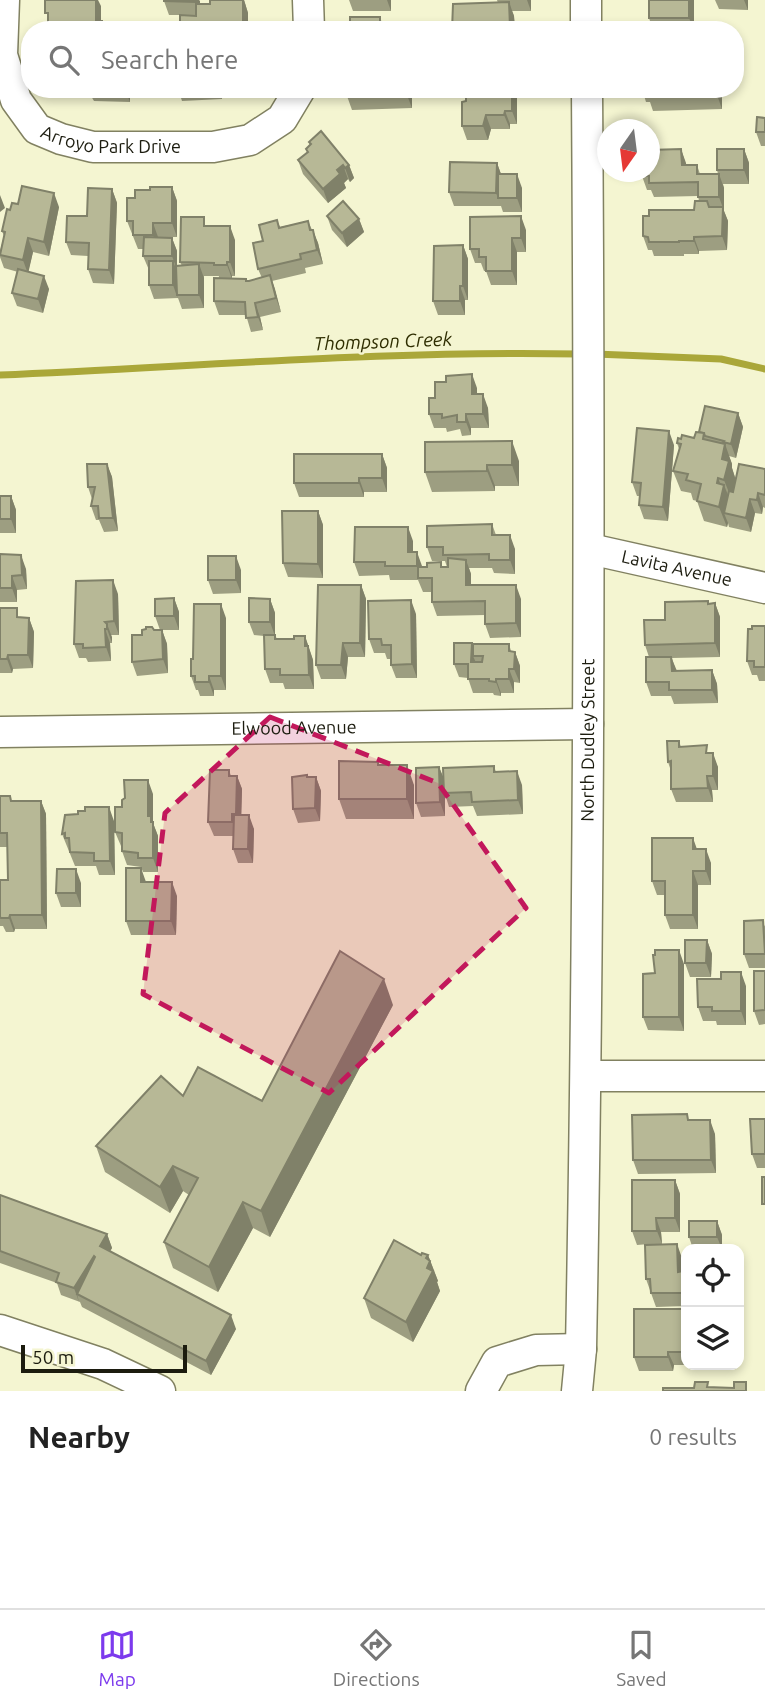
<!DOCTYPE html>
<style>
:root{--surface:#fff;--page:#f2f2f2;--text:#222;--muted:#767676;--line:#e0e0e0;--accent:#7c3aed}
body{margin:0;font-family:Ubuntu,sans-serif;background:var(--page);color:var(--text)}
.controls{position:absolute;right:21px;bottom:21px;display:grid;overflow:hidden;border-radius:14px;box-shadow:0 4px 10px #0003}
.controls button{width:63px;height:63px;display:grid;place-items:center;padding:0;border:0;border-bottom:2px solid var(--line);background:var(--surface);color:var(--text);font:35px sans-serif}
.compass{position:absolute;left:597px;top:119px;width:63px;height:63px;border-radius:50%;background:var(--surface);box-shadow:0 4px 10px #0003;rotate:194deg}
.scale{position:absolute;left:21px;bottom:18px;width:166px;box-sizing:border-box;padding-left:7px;border:4px solid #1c1c0f;border-top:0;font-size:19px;line-height:24px;white-space:nowrap;color:#1c1c0f;-webkit-text-stroke:5px #f4f5d1;paint-order:stroke}
.list{margin:0;padding:0;list-style:none}
h2{display:flex;justify-content:space-between;align-items:center;height:91px;margin:0;padding:0 28px;font-size:30px}
h2 small{font-size:23px;font-weight:400;color:var(--muted)}
.icon{flex:none;width:38px;height:38px;fill:none;stroke:currentColor;stroke-width:2;stroke-linecap:round;stroke-linejoin:round}
.map{position:relative;flex:none;width:765px;height:1391px;overflow:hidden}
.search{position:absolute;background:var(--surface);box-shadow:0 4px 10px #0003;left:21px;right:21px;top:21px;height:77px;display:flex;align-items:center;gap:18px;box-sizing:border-box;padding:0 24px;border-radius:28px;color:var(--muted);font-size:26px}
.sheet{height:217px;background:var(--surface)}
nav{display:flex;justify-content:space-around;align-items:center;box-sizing:border-box;height:98px;border-top:2px solid var(--line);background:var(--surface);font-size:19px;color:var(--muted)}
nav a{display:grid;justify-items:center;gap:4px}
nav .on{color:var(--accent)}
.map>svg:first-child{display:block}
.lines{fill:none;stroke-linecap:round;stroke-linejoin:round}
.stream{stroke:#aaa739;stroke-width:7}
.minor-casing{stroke:#818161;stroke-width:33}
.minor{stroke:#fff;stroke-width:30}
.wall{fill:#9d9e81}
.shaded-wall{fill:#808169}
.building{fill:#b7b896;stroke:#808169;stroke-width:2}
.marked{fill:#c2185b;fill-opacity:0.2;stroke:#c2185b;stroke-width:5;stroke-dasharray:14 9;stroke-linejoin:round}
.labels{text-anchor:middle;stroke-width:5;stroke-linejoin:round;paint-order:stroke}
.street-label{font-size:18px;fill:#1c1c0f;stroke:#f4f5d1}
.water-label{font-size:19px;font-style:italic;fill:#2e2d00;stroke:#f4f5d1}
</style>
<div class="map">
<svg width="765" height="1391" viewBox="0 0 765 1391">
<rect width="100%" height="100%" fill="#f4f5d1"/>
<g class="lines">
<!-- stream -->
<g class="stream">
<polyline points="595,354 721,359 765,369"/>
<path d="M0,375C193,367 386,350 580,354"/>
</g>
<defs>
<g id="minor">
<path id="s1" d="M4,0L2,55L16,100L37,129L61,139L93,147H213L250,140L282,119L300,89"/>
<polyline points="308,0 309,30"/>
<polyline points="586,0 586,30"/>
<path id="s2" d="M590,549L765,588"/>
<path id="s3" d="M0,732L588,724"/>
<polyline points="586,1076 765,1076"/>
<polyline points="0,1330 103,1364 160,1391"/>
<polyline points="481,1391 497,1362 536,1350 581,1349"/>
<path id="s4" d="M577,1391L581,1349C589,929 590,509 587,89"/>
</g>
</defs>
<!-- minor casing -->
<use href="#minor" class="minor-casing"/>
<!-- minor -->
<use href="#minor" class="minor"/>
</g>
<!-- wall -->
<g class="wall">
<polygon points="244,0 248,13 248,30 180,30 196,15 169,15 164,1 200,1 200,4 210,4"/>
<polygon points="349,0 391,0 391,11 353,11"/>
<polygon points="497,0 531,0 531,11 512,11 514,16 515,30 452,30 498,3"/>
<polygon points="649,0 694,0 694,30 653,30 649,18"/>
<polygon points="715,0 748,0 748,10 719,9"/>
<polygon points="66,89 130,89 130,102 94,101 91,96 66,90"/>
<polygon points="174,89 239,89 239,91 222,92 222,99 182,101 181,98 178,98"/>
<polygon points="412,89 412,108 352,110 347,96"/>
<polygon points="642,89 722,89 722,109 653,111 650,102 646,102"/>
<polygon points="517,95 517,124 510,124 510,129 491,129 488,140 467,140 462,126"/>
<polygon points="765,118 765,146 761,146 756,132"/>
<polygon points="309,142 349,165 354,178 350,182 348,179 344,183 346,188 328,203 303,174 298,160 307,153 306,149 310,145"/>
<polygon points="681,149 686,165 697,165 700,174 718,174 717,170 744,149 749,163 749,184 723,184 724,188 724,211 728,221 727,250 699,251 699,254 684,254 684,256 654,256 652,250 648,250 643,236 649,216 694,210 699,201 698,196 654,197 651,190 647,190 642,176"/>
<polygon points="497,163 501,174 522,188 522,212 503,212 501,206 454,206 449,192"/>
<polygon points="172,187 177,201 177,237 158,237 172,238 177,251 177,266 182,266 180,262 207,226 235,240 235,276 232,276 232,278 246,279 247,281 249,281 262,278 258,269 263,241 277,220 280,227 308,221 318,243 323,264 305,268 306,273 272,281 281,312 260,317 263,330 251,332 246,315 219,315 214,301 219,276 204,276 204,308 182,309 178,298 154,299 149,285 149,270 143,256 144,249 138,249 127,221 135,198 150,190"/>
<polygon points="112,189 117,203 114,284 93,283 88,269 88,256 71,255 66,242 87,216"/>
<polygon points="18,204 59,207 49,256 33,252 28,272 49,289 43,313 17,306 12,293 18,272 4,268 0,257 0,251 4,236 2,231 10,210"/>
<polygon points="327,216 359,219 364,232 347,247 332,230"/>
<polygon points="526,230 526,252 517,252 517,285 491,285 486,271 484,271 481,263 475,263 470,249"/>
<polygon points="463,245 468,259 468,300 465,300 465,315 438,315 433,301"/>
<polygon points="477,388 477,394 488,408 489,428 471,428 471,435 462,436 460,429 447,432 446,428 434,428 429,414 435,398"/>
<polygon points="738,413 743,427 736,458 729,456 732,464 732,468 736,480 765,469 765,508 763,507 762,514 755,513 751,532 729,527 728,523 727,527 704,521 697,501 693,500 691,493 681,491 673,471 679,449 677,443 681,439 694,438 699,432"/>
<polygon points="674,445 668,521 644,519 639,505 639,496 637,496 632,482"/>
<polygon points="382,454 387,468 387,492 364,492 364,497 299,497 294,483"/>
<polygon points="519,461 519,486 495,486 495,491 432,492 425,472"/>
<polygon points="107,464 112,477 118,531 104,532 99,520 96,520 91,506 92,499 88,487"/>
<polygon points="0,496 11,496 16,510 16,533 0,533"/>
<polygon points="318,511 323,525 323,578 288,577 283,563"/>
<polygon points="492,524 496,535 515,549 515,574 494,573 492,568 469,568 471,574 471,585 521,599 521,637 490,638 485,624 485,615 437,616 432,602 432,592 423,592 418,580 390,580 389,575 359,576 354,562 413,541 413,552 422,567 427,567 441,562 442,567 447,567 445,561 432,561 427,547"/>
<polygon points="0,554 26,569 27,589 17,590 17,602 0,602"/>
<polygon points="241,570 241,593 213,594 208,580"/>
<polygon points="361,585 366,599 365,657 348,657 346,679 321,679 316,665"/>
<polygon points="118,594 119,635 111,635 112,643 110,643 111,661 88,662 86,658 79,658 74,644"/>
<polygon points="174,598 179,612 179,630 162,630 167,644 168,673 137,676 132,662 154,630 160,630 155,616"/>
<polygon points="270,599 275,613 275,635 277,639 294,639 305,636 313,660 314,689 285,689 283,683 270,683 265,669 264,636 254,635 249,622"/>
<polygon points="708,601 709,603 715,603 720,617 720,657 672,658 676,671 712,670 717,684 718,703 674,704 671,696 651,696 646,682 649,657 645,645 665,620"/>
<polygon points="0,608 21,618 29,618 34,632 33,668 13,669 12,673 0,673"/>
<polygon points="416,614 417,678 396,678 391,665 391,659 387,659 385,653 374,653 369,639"/>
<polygon points="226,618 226,690 214,690 214,696 200,696 198,690 196,690 191,676 193,659"/>
<polygon points="765,626 765,681 759,681 757,675 752,675 747,661 752,629"/>
<polygon points="509,644 511,651 515,652 520,666 520,683 514,682 514,693 501,693 501,696 494,695 493,693 473,693 468,678 459,677 454,664 473,647"/>
<polygon points="679,741 681,747 710,753 718,767 718,790 712,790 713,802 676,802 671,789 671,771 668,762"/>
<polygon points="379,765 414,785 414,819 346,819 339,799"/>
<polygon points="494,766 496,772 522,785 523,814 477,816 473,806 449,807 445,794 445,816 421,817 416,803 439,767 444,780"/>
<polygon points="229,770 231,776 237,776 242,789 241,815 254,829 253,863 238,863 233,849 233,836 214,836 208,822"/>
<polygon points="307,775 308,777 316,777 321,791 320,821 298,823 293,809"/>
<polygon points="153,794 153,823 158,836 158,872 143,872 141,867 127,865 122,851 122,846 121,846 115,832 122,807"/>
<polygon points="0,796 12,801 41,801 46,814 47,929 15,929 14,932 6,932 3,926 0,926 0,880 8,880 8,847 0,847"/>
<polygon points="114,821 115,875 99,875 96,866 75,866 62,834"/>
<polygon points="697,849 711,863 711,885 698,885 698,929 670,929 665,915 665,895 657,895 652,881"/>
<polygon points="146,882 177,896 176,935 131,935 126,921"/>
<polygon points="81,883 81,907 61,907 56,893"/>
<polygon points="765,925 765,968 749,968 744,954"/>
<polygon points="707,940 712,954 711,977 690,977 685,963"/>
<polygon points="684,964 684,1031 648,1030 643,1017 655,973"/>
<polygon points="765,971 765,1024 759,1025 754,1011"/>
<polygon points="746,986 746,1025 717,1025 716,1021 703,1021 698,1007"/>
<polygon points="393,1005 270,1237 253,1228 218,1292 173,1268 164,1242 189,1195 183,1191 170,1213 105,1172 96,1146 183,1096 262,1101"/>
<polygon points="765,1119 765,1168 757,1168 752,1154"/>
<polygon points="689,1120 715,1134 716,1173 638,1174 633,1160"/>
<polygon points="675,1180 680,1194 680,1232 661,1232 662,1244 682,1258 682,1272 686,1280 686,1306 656,1307 646,1279 649,1244 637,1245 632,1231"/>
<polygon points="0,1195 107,1234 112,1248 110,1251 236,1329 211,1375 82,1307 80,1302 61,1295 57,1283 0,1263"/>
<polygon points="717,1221 722,1235 722,1249 693,1249 689,1237"/>
<polygon points="421,1255 428,1255 438,1281 437,1282 440,1291 413,1342 371,1318 364,1298"/>
<polygon points="686,1309 686,1365 706,1365 674,1365 673,1371 639,1371 634,1357"/>
</g>
<!-- shaded-wall -->
<g class="shaded-wall">
<polygon points="96,0 98,0 101,6 101,30 96,21"/>
<polygon points="195,0 199,0 200,1 200,16"/>
<polygon points="244,0 248,13 248,30 246,30 243,22"/>
<polygon points="387,0 391,0 391,11"/>
<polygon points="527,0 531,0 531,11"/>
<polygon points="689,0 694,0 694,30 689,18"/>
<polygon points="744,0 748,0 748,10"/>
<polygon points="509,2 514,16 515,30 511,30 510,27"/>
<polygon points="380,17 384,30 380,30"/>
<polygon points="125,89 130,89 130,102"/>
<polygon points="219,89 222,89 222,99"/>
<polygon points="407,89 412,89 412,108 407,95"/>
<polygon points="512,89 515,89 517,95 517,124 512,111"/>
<polygon points="717,89 722,89 722,109 717,95"/>
<polygon points="505,111 510,124 510,129 504,115"/>
<polygon points="486,115 491,129 488,140 483,126"/>
<polygon points="681,149 686,163 687,179 682,165"/>
<polygon points="744,149 749,163 749,184 744,170"/>
<polygon points="497,163 502,177 498,198 501,206 496,193"/>
<polygon points="343,165 348,179 344,183 346,188 328,203 323,189 337,170"/>
<polygon points="349,165 354,178 350,182 345,168"/>
<polygon points="517,174 522,188 522,212 517,198"/>
<polygon points="719,174 724,188 724,211 728,221 727,250 722,236 723,208 719,197"/>
<polygon points="172,187 177,201 177,237 172,223"/>
<polygon points="112,189 117,203 114,284 109,270"/>
<polygon points="54,193 59,207 49,256 44,242"/>
<polygon points="0,195 5,208 0,212"/>
<polygon points="521,216 526,230 526,252 521,238"/>
<polygon points="359,219 364,232 347,247 342,233"/>
<polygon points="153,223 158,237 158,249 153,235"/>
<polygon points="230,226 235,240 235,276 230,262"/>
<polygon points="313,230 318,243 323,264 317,250"/>
<polygon points="694,237 699,251 699,254 694,241"/>
<polygon points="28,238 33,252 28,274 23,260"/>
<polygon points="172,238 177,251 177,270 172,256"/>
<polygon points="512,238 517,252 517,285 512,271"/>
<polygon points="463,245 468,259 468,300 463,286"/>
<polygon points="173,261 178,274 177,295 178,299 173,285"/>
<polygon points="227,262 232,276 232,279 227,265"/>
<polygon points="199,264 204,278 204,308 199,295"/>
<polygon points="270,275 275,289 281,312 276,298"/>
<polygon points="44,276 49,289 43,313 38,299"/>
<polygon points="460,286 465,300 465,315 460,301"/>
<polygon points="255,303 260,317 263,330 258,317"/>
<polygon points="472,374 477,388 477,408 472,394"/>
<polygon points="483,394 488,408 489,428 483,414"/>
<polygon points="738,413 743,427 736,458 731,444"/>
<polygon points="466,414 471,428 471,435 466,422"/>
<polygon points="669,431 674,445 668,521 663,507"/>
<polygon points="512,441 519,461 519,486 512,465"/>
<polygon points="725,444 732,464 732,468 736,481 732,500 724,480 722,459"/>
<polygon points="382,454 387,468 387,492 382,478"/>
<polygon points="107,464 112,477 118,531 113,518"/>
<polygon points="487,465 495,486 495,491 487,471"/>
<polygon points="359,478 364,492 364,497 359,483"/>
<polygon points="718,478 723,491 724,485 732,505 724,513 728,523 727,527 719,507 717,483"/>
<polygon points="758,493 763,507 762,514 757,500"/>
<polygon points="11,496 16,510 16,533 11,519"/>
<polygon points="750,499 755,513 751,532 746,518"/>
<polygon points="318,511 323,525 323,578 318,564"/>
<polygon points="408,527 413,541 413,566 408,552"/>
<polygon points="510,535 515,549 515,574 510,560"/>
<polygon points="417,552 422,566 422,580 417,566"/>
<polygon points="21,555 26,569 27,589 22,575"/>
<polygon points="236,556 241,570 241,593 236,580"/>
<polygon points="466,560 471,574 471,599 466,585"/>
<polygon points="12,576 17,590 17,602 12,588"/>
<polygon points="113,580 118,594 119,635 114,621"/>
<polygon points="361,585 366,599 365,657 360,643"/>
<polygon points="516,585 521,599 521,637 516,623"/>
<polygon points="174,598 179,612 179,630 174,616"/>
<polygon points="270,599 275,613 275,636 270,622"/>
<polygon points="411,600 416,614 417,678 412,664"/>
<polygon points="715,603 720,617 720,657 715,643"/>
<polygon points="221,604 226,618 226,690 221,676"/>
<polygon points="29,618 34,632 33,668 28,655"/>
<polygon points="107,624 112,637 112,643 107,629"/>
<polygon points="105,629 110,643 111,661 106,647"/>
<polygon points="162,630 167,644 168,673 163,659"/>
<polygon points="305,636 313,660 314,689 309,675 305,646"/>
<polygon points="343,643 348,657 346,679 341,665"/>
<polygon points="472,643 476,656 473,656 477,665 471,662"/>
<polygon points="515,652 520,666 520,683 514,669"/>
<polygon points="8,655 13,669 12,673 7,659"/>
<polygon points="671,657 677,671 672,671"/>
<polygon points="509,669 514,682 514,693 509,679"/>
<polygon points="712,670 717,684 718,703 712,690"/>
<polygon points="209,676 214,690 214,696 209,682"/>
<polygon points="496,679 501,693 501,696 496,682"/>
<polygon points="713,753 718,767 718,790 713,776"/>
<polygon points="407,765 414,785 414,819 407,799"/>
<polygon points="439,767 445,781 445,816 440,802"/>
<polygon points="517,771 522,785 523,814 518,800"/>
<polygon points="237,776 242,789 241,828 236,814"/>
<polygon points="707,776 712,790 713,802 708,788"/>
<polygon points="316,777 321,791 320,821 315,808"/>
<polygon points="148,780 153,794 153,823 158,836 158,872 153,858 148,816"/>
<polygon points="41,801 46,814 47,929 42,915"/>
<polygon points="109,807 114,821 115,875 110,861"/>
<polygon points="249,815 254,829 253,863 248,849"/>
<polygon points="693,838 698,852 693,849"/>
<polygon points="706,849 711,863 711,885 706,871"/>
<polygon points="141,868 146,882 141,882"/>
<polygon points="76,869 81,883 81,907 76,893"/>
<polygon points="693,871 698,885 698,929 693,915"/>
<polygon points="172,882 177,896 176,935 171,921"/>
<polygon points="10,915 15,929 14,932 9,918"/>
<polygon points="707,940 712,954 711,977 706,963"/>
<polygon points="679,950 684,964 684,1031 679,1017"/>
<polygon points="741,972 746,986 746,1025 741,1011"/>
<polygon points="384,979 393,1005 270,1237 261,1211"/>
<polygon points="710,1120 715,1134 716,1173 711,1160"/>
<polygon points="173,1166 183,1191 170,1213 160,1187"/>
<polygon points="675,1180 680,1194 680,1232 675,1218"/>
<polygon points="243,1202 253,1228 218,1292 209,1267"/>
<polygon points="656,1218 661,1232 662,1244 657,1231"/>
<polygon points="717,1221 722,1235 722,1249 717,1237"/>
<polygon points="107,1234 112,1248 105,1260 100,1246"/>
<polygon points="677,1244 682,1258 683,1285 678,1272"/>
<polygon points="428,1255 438,1281 437,1282 440,1291 413,1342 406,1322 427,1268 426,1258"/>
<polygon points="94,1256 99,1270 77,1294 79,1302 74,1288"/>
<polygon points="683,1271 686,1280 686,1300 684,1293"/>
<polygon points="231,1315 236,1329 211,1375 206,1361"/>
<polygon points="668,1352 674,1365 673,1371 668,1357"/>
</g>
<!-- building -->
<g class="building">
<polygon points="45,0 96,0 96,21 102,21 102,30 48,30 48,13 45,13"/>
<polygon points="164,0 195,0 195,2 164,1"/>
<polygon points="210,0 243,0 243,22 240,22 240,25 237,25 237,30 180,30 180,15 196,16 196,4 210,4"/>
<rect x="649" y="0" width="40" height="18"/>
<polygon points="509,2 510,27 492,27 492,30 452,30 453,4"/>
<rect x="350" y="17" width="30" height="13"/>
<polygon points="119,22 144,22 144,30 120,30"/>
<polygon points="347,89 407,89 407,95 347,96"/>
<polygon points="466,89 512,89 512,111 505,111 504,115 486,115 483,126 462,126 462,102 466,101"/>
<polygon points="648,89 717,89 717,95 648,97"/>
<polygon points="757,117 765,118 765,132 756,132"/>
<polygon points="321,131 349,165 345,168 343,165 337,170 340,174 323,189 298,160 308,152 306,149 311,144 309,142"/>
<polygon points="681,149 682,165 697,165 697,174 719,174 719,197 698,197 698,182 649,183 649,176 642,176 642,172 649,172 649,150"/>
<rect x="717" y="149" width="27" height="21"/>
<polygon points="450,162 497,163 496,193 449,192"/>
<rect x="498" y="174" width="19" height="24"/>
<polygon points="22,186 54,193 44,242 28,238 23,260 0,255 5,232 2,231 7,209 10,210 12,203 18,204"/>
<polygon points="150,187 172,187 172,223 153,223 153,235 133,235 133,221 127,221 127,198 135,198 135,190 150,190"/>
<polygon points="88,188 112,189 109,270 88,269 89,243 66,242 67,216 87,216"/>
<polygon points="343,201 359,219 342,233 327,216"/>
<polygon points="695,201 707,201 709,207 723,207 722,236 694,237 694,241 679,241 679,242 649,242 648,237 643,236 643,216 649,216 649,210 694,210"/>
<polygon points="521,216 521,238 512,238 512,271 486,271 486,257 479,257 479,249 470,249 470,217"/>
<polygon points="181,217 204,217 204,226 230,226 230,262 227,262 227,265 214,265 214,263 180,262"/>
<polygon points="277,220 279,228 308,221 310,230 313,230 317,250 300,254 301,259 258,269 253,243 263,241 259,225"/>
<polygon points="144,237 172,238 172,256 143,256"/>
<polygon points="463,245 463,286 460,286 460,301 433,301 434,246"/>
<rect x="149" y="261" width="24" height="24"/>
<polygon points="199,264 199,295 177,295 176,266"/>
<polygon points="18,269 44,276 38,299 12,293"/>
<polygon points="270,275 276,298 255,303 258,317 246,318 245,302 214,301 214,278 246,279 246,281 249,281"/>
<polygon points="472,374 472,394 483,394 483,414 466,414 466,422 457,422 457,415 442,418 442,414 429,414 429,398 435,398 435,382 446,382 446,376"/>
<polygon points="705,406 738,413 731,444 723,442 724,441 705,436 704,433 699,432"/>
<polygon points="637,428 669,431 663,507 639,505 641,483 632,482"/>
<polygon points="696,432 704,433 703,439 725,444 722,459 729,461 724,480 718,478 717,483 724,485 719,507 697,501 701,484 686,480 688,474 673,471 681,444 677,443 678,438 681,439 682,435 694,438"/>
<polygon points="512,441 512,465 487,465 487,471 425,472 425,442"/>
<polygon points="294,454 382,454 382,478 359,478 359,483 294,483"/>
<polygon points="87,464 107,464 113,518 99,518 98,506 91,506 95,487 88,487"/>
<polygon points="739,464 765,469 765,495 758,493 757,500 750,499 746,518 724,513 729,491 733,492"/>
<rect x="0" y="496" width="11" height="23"/>
<polygon points="282,511 318,511 318,564 283,563"/>
<polygon points="492,524 492,535 510,535 510,560 489,560 489,554 443,555 443,547 427,547 427,526"/>
<polygon points="355,527 408,527 408,552 417,552 417,566 385,566 385,562 354,562"/>
<polygon points="0,554 21,555 22,575 12,576 12,588 0,588"/>
<rect x="208" y="556" width="28" height="24"/>
<polygon points="448,558 466,560 466,585 516,585 516,623 485,624 485,601 432,602 432,578 418,578 418,567 427,567 427,563 441,562 441,567 448,567"/>
<polygon points="113,580 114,621 105,622 107,624 107,629 105,629 106,647 83,648 83,644 74,644 76,581"/>
<polygon points="318,585 361,585 360,643 343,643 341,665 316,665"/>
<polygon points="174,598 174,616 155,616 155,599"/>
<polygon points="249,598 270,599 270,622 249,622"/>
<polygon points="411,600 412,664 391,665 391,645 382,645 381,639 369,639 368,601"/>
<polygon points="708,601 708,604 715,603 715,643 645,645 644,620 665,620 665,602"/>
<polygon points="194,604 221,604 221,676 209,676 209,682 195,682 195,676 191,676 191,659 193,659"/>
<polygon points="0,608 17,608 17,617 29,618 28,655 8,655 7,659 0,659"/>
<polygon points="752,626 765,626 765,667 754,667 754,661 747,661 748,629 752,629"/>
<polygon points="146,627 152,627 154,630 162,630 163,659 132,662 132,635 142,635 142,630 146,629"/>
<polygon points="264,635 275,635 275,639 294,639 294,636 305,636 305,646 308,646 309,675 280,675 280,669 265,669"/>
<polygon points="454,643 472,643 471,662 482,662 483,656 473,656 473,644 509,644 509,651 515,652 514,669 509,669 509,679 496,679 496,682 489,681 489,679 468,679 468,664 454,664"/>
<polygon points="646,657 671,657 672,671 712,670 712,690 669,690 669,682 646,682"/>
<polygon points="667,741 679,741 679,747 707,745 706,753 713,753 713,776 707,776 708,788 671,789 671,761 668,762"/>
<polygon points="339,761 378,762 378,765 407,765 407,799 339,799"/>
<polygon points="494,766 494,772 517,771 518,800 472,802 471,792 444,793 443,768"/>
<polygon points="439,767 440,802 416,803 416,768"/>
<polygon points="210,770 229,770 229,776 237,776 236,814 232,814 232,822 208,822"/>
<polygon points="307,775 307,777 316,777 315,808 293,809 292,777"/>
<polygon points="124,780 148,780 148,816 151,816 151,822 153,822 153,858 138,858 138,853 122,851 122,833 115,832 115,807 122,807 122,800 125,798"/>
<polygon points="0,796 10,796 11,801 41,801 42,915 10,915 9,918 1,918 0,917 0,880 8,880 7,833 0,833"/>
<polygon points="85,807 109,807 110,861 94,861 94,853 70,852 69,838 65,838 65,833 62,834 65,815 78,814 78,811 85,811"/>
<polygon points="234,815 249,815 248,849 233,849"/>
<polygon points="652,838 693,838 693,849 706,849 706,871 693,871 693,915 665,915 665,881 652,881"/>
<polygon points="126,868 141,868 141,882 172,882 171,921 126,921"/>
<polygon points="57,869 76,869 76,893 56,893"/>
<polygon points="763,920 765,954 744,954 744,921"/>
<polygon points="685,940 707,940 706,963 685,963"/>
<polygon points="655,950 679,950 679,1017 643,1017 643,974 655,973 653,955 655,955"/>
<polygon points="340,951 384,979 261,1211 243,1202 209,1267 164,1242 198,1178 173,1166 160,1187 96,1146 161,1076 183,1096 198,1067 262,1101"/>
<polygon points="754,971 765,971 765,1010 754,1011"/>
<polygon points="721,972 741,972 741,1011 712,1011 712,1007 698,1007 697,979 721,979"/>
<polygon points="687,1114 688,1120 710,1120 711,1160 633,1160 632,1115"/>
<polygon points="750,1119 765,1119 765,1154 752,1154"/>
<rect x="762" y="1177" width="3" height="27"/>
<polygon points="632,1180 675,1180 675,1218 656,1218 657,1231 632,1231"/>
<polygon points="0,1195 107,1234 100,1246 231,1315 206,1361 77,1294 95,1257 94,1256 74,1288 56,1282 59,1273 0,1251"/>
<rect x="689" y="1221" width="28" height="16"/>
<polygon points="394,1240 421,1255 422,1253 428,1255 426,1258 430,1261 427,1268 433,1271 406,1322 364,1298"/>
<polygon points="677,1244 678,1272 683,1271 684,1293 651,1293 650,1279 646,1279 645,1245"/>
<polygon points="634,1309 686,1309 686,1352 668,1352 668,1357 634,1357"/>
<polygon points="695,1382 708,1382 707,1387 734,1388 734,1382 746,1382 746,1391 663,1391 663,1388 694,1388"/>
</g>
<!-- marked area -->
<path class="marked" d="M270,717L438,783L526,908L329,1093L143,994L165,813Z"/>
<g class="labels">
<!-- street labels -->
<g class="street-label">
<text dy="6" stroke="none"><textPath href="#s1" startOffset="214">Arroyo Park Drive</textPath></text>
<text dy="6" stroke="none"><textPath href="#s2" startOffset="89">Lavita Avenue</textPath></text>
<text dy="6" stroke="none"><textPath href="#s3" startOffset="294">Elwood Avenue</textPath></text>
<text dy="6" stroke="none"><textPath href="#s4" startOffset="651">North Dudley Street</textPath></text>
</g>
<!-- water labels -->
<g class="water-label">
<text transform="translate(383 341) rotate(-2)" y="7">Thompson Creek</text>
</g>
</g>
</svg>
<div class="controls">
<button><svg class="icon" aria-label="locate" viewBox="0 0 24 24"><circle cx="12" cy="12" r="6"/><path d="M12 2v4M12 18v4M2 12h4M18 12h4"/></svg></button>
<button><svg class="icon" aria-label="layers" viewBox="0 0 24 24"><path d="M12 4l9 5-9 5-9-5zM3 14l9 5 9-5"/></svg></button>
</div>
<svg class="compass" viewBox="-18 -18 36 36"><path d="M0-13l5 13h-10z" fill="#e53935"/><path d="M0 13l5-13h-10z" fill="#767676"/></svg>
<div class="scale">50 m</div>
<div class="search"><svg class="icon" aria-label="search" viewBox="0 0 24 24"><circle cx="10" cy="10" r="6"/><path d="M15 15l6 6"/></svg>Search here</div>
</div>
<section class="sheet">
<h2>Nearby<small>0 results</small></h2>
<ul class="list">
</ul>
</section>
<nav>
<a class="on"><svg class="icon" aria-label="map" viewBox="0 0 24 24"><path d="M3 6l6-2 6 2 6-2v14l-6 2-6-2-6 2zM9 4v14M15 6v14"/></svg>Map</a>
<a><svg class="icon" aria-label="directions" viewBox="0 0 24 24"><path d="M12 3l9 9-9 9-9-9zM9 14v-3h6M13 9l2 2-2 2"/></svg>Directions</a>
<a><svg class="icon" aria-label="saved" viewBox="0 0 24 24"><path d="M7 4h10v16l-5-4-5 4z"/></svg>Saved</a>
</nav>
